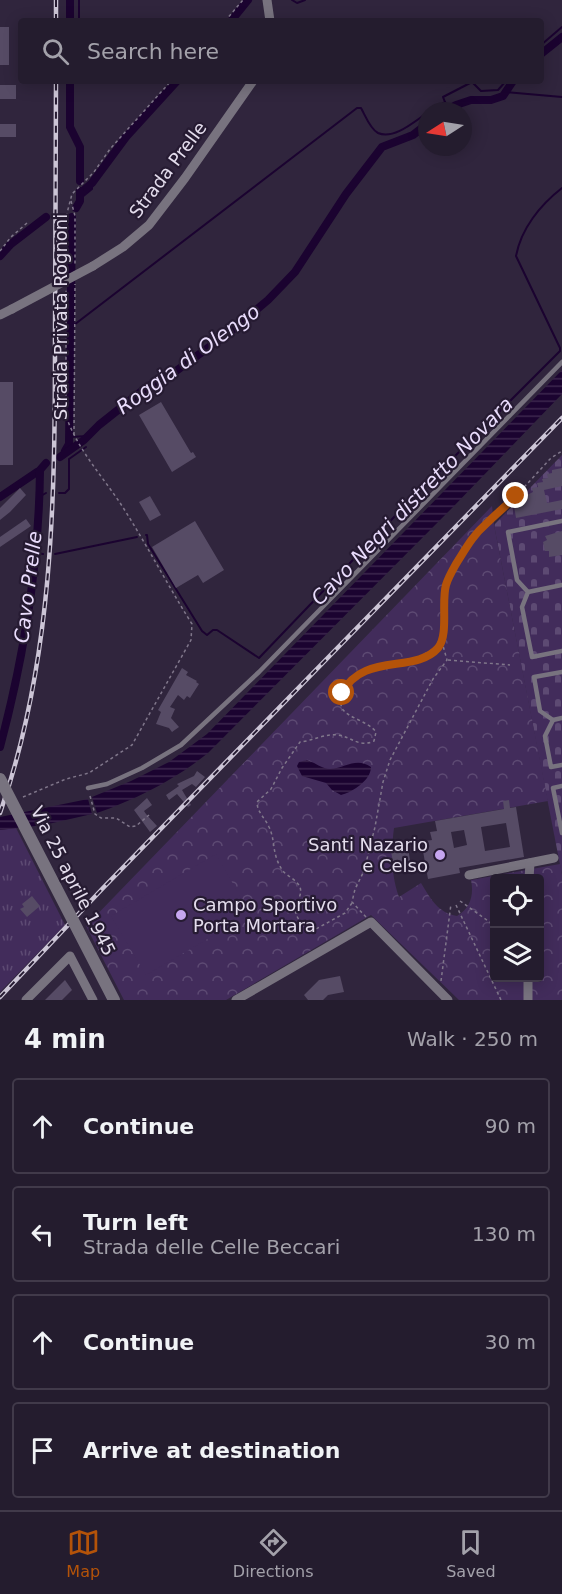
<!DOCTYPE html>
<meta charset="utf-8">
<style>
:root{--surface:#241c2e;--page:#30293a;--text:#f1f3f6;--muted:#a3a1aa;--line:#413a4a;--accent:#b45309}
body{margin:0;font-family:"DejaVu Sans",sans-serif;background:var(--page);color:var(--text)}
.controls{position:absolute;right:18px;bottom:18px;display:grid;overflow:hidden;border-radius:6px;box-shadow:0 3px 15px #0003}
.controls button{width:54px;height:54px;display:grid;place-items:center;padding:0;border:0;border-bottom:2px solid var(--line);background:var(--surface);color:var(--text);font:30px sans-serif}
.compass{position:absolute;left:418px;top:102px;width:54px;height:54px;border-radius:50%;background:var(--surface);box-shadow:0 3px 15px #0003;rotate:258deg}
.stop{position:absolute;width:18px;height:18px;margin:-14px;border:4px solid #b45309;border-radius:50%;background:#fff}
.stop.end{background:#b45309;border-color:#fff;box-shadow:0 2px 6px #0008}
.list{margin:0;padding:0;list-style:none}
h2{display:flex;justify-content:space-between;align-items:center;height:78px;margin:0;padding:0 24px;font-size:26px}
h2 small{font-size:20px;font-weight:400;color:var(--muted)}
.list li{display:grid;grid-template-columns:39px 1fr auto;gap:18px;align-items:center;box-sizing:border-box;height:96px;margin:0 12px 12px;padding:0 12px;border:2px solid var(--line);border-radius:6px}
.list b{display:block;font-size:22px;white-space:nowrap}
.list p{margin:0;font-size:20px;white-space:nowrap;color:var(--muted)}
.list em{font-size:20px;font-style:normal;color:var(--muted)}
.icon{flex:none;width:33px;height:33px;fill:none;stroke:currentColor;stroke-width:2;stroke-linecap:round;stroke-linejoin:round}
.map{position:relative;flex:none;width:562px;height:1000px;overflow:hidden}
.search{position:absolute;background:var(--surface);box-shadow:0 3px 15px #0003;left:18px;right:18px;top:18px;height:66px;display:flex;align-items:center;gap:15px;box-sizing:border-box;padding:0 21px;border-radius:6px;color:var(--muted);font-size:22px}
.sheet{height:510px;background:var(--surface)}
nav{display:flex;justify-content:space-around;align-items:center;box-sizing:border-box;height:84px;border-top:2px solid var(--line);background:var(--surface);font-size:16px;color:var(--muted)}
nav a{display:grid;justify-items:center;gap:3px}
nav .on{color:var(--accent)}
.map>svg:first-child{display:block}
.grass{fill:url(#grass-tufts)}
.cemetery{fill:url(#cemetery-stones)}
.park{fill:url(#park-crowns);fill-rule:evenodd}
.pitch{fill:#422c5b}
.water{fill:url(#water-rules)}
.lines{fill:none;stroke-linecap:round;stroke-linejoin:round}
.stream{stroke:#1b0330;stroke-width:2}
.canal{stroke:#1b0330;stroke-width:8}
.building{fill:#564b65;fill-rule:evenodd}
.path{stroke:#80778b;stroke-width:1.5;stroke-dasharray:3 3;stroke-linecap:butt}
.service{stroke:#78737f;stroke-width:4.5}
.minor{stroke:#78737f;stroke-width:9}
.rail-casing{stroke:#ccc5d6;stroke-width:4.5}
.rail{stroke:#261b32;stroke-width:2;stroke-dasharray:7;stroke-linecap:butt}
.minor-bridge{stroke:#78737f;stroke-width:9}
.tertiary-bridge{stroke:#78737f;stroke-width:12}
.route{stroke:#b45309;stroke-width:8}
.poi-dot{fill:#c6a6f0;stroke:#261b32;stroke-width:2}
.labels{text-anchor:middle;stroke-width:4.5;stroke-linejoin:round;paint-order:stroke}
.street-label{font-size:18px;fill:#e4dded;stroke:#261b32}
.poi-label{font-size:18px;fill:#e4dded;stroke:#261b32;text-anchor:end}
.water-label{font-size:20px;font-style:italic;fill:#e9dcfc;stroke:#261b32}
</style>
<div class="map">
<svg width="562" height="1000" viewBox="0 0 562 1000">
<defs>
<pattern id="grass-tufts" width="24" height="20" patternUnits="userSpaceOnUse" patternTransform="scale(1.5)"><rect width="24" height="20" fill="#422c5b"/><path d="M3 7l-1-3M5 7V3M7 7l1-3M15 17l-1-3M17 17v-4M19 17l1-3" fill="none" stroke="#5d4a73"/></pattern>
<pattern id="cemetery-stones" width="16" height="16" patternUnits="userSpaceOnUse" patternTransform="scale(1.5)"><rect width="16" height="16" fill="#422c5b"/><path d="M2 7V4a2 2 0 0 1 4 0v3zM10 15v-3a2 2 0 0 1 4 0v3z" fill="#5d4a73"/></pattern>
<pattern id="park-crowns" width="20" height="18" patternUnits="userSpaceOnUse" patternTransform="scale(1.5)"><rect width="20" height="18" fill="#422c5b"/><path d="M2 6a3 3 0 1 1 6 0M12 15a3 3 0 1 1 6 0" fill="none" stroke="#5d4a73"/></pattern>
<pattern id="water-rules" width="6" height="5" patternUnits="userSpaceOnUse" patternTransform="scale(1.5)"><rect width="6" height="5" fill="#1b0330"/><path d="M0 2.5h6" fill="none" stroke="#3c274e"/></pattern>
</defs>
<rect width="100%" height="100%" fill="#30253d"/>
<!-- grass -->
<polygon class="grass" points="16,828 65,925 0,992 0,830"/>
<!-- cemetery -->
<polygon class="cemetery" points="562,455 562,875 494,525"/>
<!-- park -->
<path class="park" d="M492,506L494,525L548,801L394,828C391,850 391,876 399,897L421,883C430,898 438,913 457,916C471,908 474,894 471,880L560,864L562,875V1000H459L371,915L226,1000H124L86,926ZM494,879H540V978H494Z"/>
<!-- pitch -->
<polygon class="pitch" points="216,854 250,914 146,975 111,916"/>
<!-- water -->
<g class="water">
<path d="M562,370V394L454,506L208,753C176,779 137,799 97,813L92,797L131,781L169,762L207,734Z"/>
<path d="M307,760C314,762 322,769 330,769C346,768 356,757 371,767C371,780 353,792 341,795L332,790L326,783L302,776L297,766L299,762Z"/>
<polygon points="88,799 92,814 44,825 0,830 0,817"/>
</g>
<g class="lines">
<!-- stream -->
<g class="stream">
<polyline points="292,0 297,3 305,0"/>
<polyline points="79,21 79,0"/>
<polyline points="541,45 562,27"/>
<polyline points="506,92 562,97"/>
<polyline points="445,102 443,97 472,82 481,91 498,90 506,81"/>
<polyline points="429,111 445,102 449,111"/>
<polyline points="81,198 92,189 92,183"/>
<path d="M70,328L357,108H361C365,115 370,129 378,133C394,140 415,121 427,113"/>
<polyline points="69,437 88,436"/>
<polyline points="59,493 65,493 69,489 69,459 86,447"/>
<polyline points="39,497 46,493"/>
<path d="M146,535H147L148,544L202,631L207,635L213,630H217L259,658L396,515L560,351V348L516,256C521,229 540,205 562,188"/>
<polyline points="36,553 43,554"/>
<polyline points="55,554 137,537"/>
</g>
<!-- canal -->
<g class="canal">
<polyline points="70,21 70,0"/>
<polyline points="231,21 248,0"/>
<polyline points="541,54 562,37"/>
<polyline points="70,81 70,127 80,147 80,181"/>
<polyline points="445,111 456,105 471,100 491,100 503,96 513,81"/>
<polyline points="84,190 92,183 126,137 177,81"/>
<polyline points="76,208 80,201 80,191"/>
<polyline points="0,256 11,244 46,217"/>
<polyline points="65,451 69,444 72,217"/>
<polyline points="60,457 84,440 99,425 147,387 176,371 230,332 268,300 295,272 346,194 382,147 413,135 427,124"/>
<polyline points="0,497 37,472"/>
<path d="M0,747C24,657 39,563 40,470L46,463"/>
</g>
</g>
<!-- building -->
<g class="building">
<rect x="0" y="27" width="9" height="38"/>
<rect x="0" y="85" width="16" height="14"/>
<rect x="0" y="124" width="16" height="13"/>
<rect x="0" y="382" width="13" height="83"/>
<polygon points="161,402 191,453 193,452 196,457 172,472 139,415"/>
<polygon points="562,468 562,486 544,490 547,503 562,500 562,509 516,518 514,506 519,505 518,502 524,500 523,497 533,492 532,488 538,487 537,483 543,482 542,479 548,478 547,474 552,473 552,470"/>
<polygon points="20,488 26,495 10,512 0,520 0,508"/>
<polygon points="150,496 161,515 150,521 139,502"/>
<polygon points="26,519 31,526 0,547 0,537"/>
<polygon points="195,521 224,570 203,583 198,575 176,588 152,547"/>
<polygon points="562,531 562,555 549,557 549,551 545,551 543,542 547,540 545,536"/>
<polygon points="182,668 188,672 186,675 197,681 196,682 199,684 190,698 187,696 184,700 178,695 170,707 175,709 171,718 179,727 172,732 169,728 156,724 161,712 158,710"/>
<polygon points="197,771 205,777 196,787 192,784 182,790 191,805 188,807 177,794 169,800 166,795 179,786 177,784 194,776"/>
<polygon points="147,798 152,805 144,811 146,814 157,826 150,832 134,810"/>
<path d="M509,800L510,808L516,807L524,857L459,868L460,873L428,879L423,851L427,850L425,841L432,840L430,832L437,831L435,821L504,809L503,801ZM506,823L510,847L485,851L481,827ZM464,830L467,845L454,848L451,832Z"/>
<polygon points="408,848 411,866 394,869 391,851"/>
<polygon points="32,896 40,906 27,917 20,909 24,907 22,904"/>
<polygon points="340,976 344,992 328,995 323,1000 308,1000 304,995 319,980"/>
<polygon points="65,980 72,990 62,1000 45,1000"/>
</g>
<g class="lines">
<!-- path -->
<g class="path">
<polyline points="225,21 243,0"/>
<polyline points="71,201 75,216 75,264"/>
<polyline points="0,251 11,237 27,223"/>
<polyline points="66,270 66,217 72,194 94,172 110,149 171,81"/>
<polyline points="74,435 75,284"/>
<polyline points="448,660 510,665"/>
<polyline points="90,796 95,814 101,818 116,818 130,827 136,826 149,815"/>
<path d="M23,797L66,779L89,773L132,745L191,640L192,624C168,586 148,547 124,509C105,479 78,451 66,416V290"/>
<polyline points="460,901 494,925"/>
<path d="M352,903L345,913L316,929C309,928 305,927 300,921C288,906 304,899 300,887C297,880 287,876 283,871C271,854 276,841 269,827C265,818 257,812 257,802L271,789L282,768L300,742C312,741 326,733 338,735C352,737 359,748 374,741L376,732C368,721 347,718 342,708C334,689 363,670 378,666C401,661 427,663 442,643"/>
<polyline points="456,905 501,1000"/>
<polyline points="366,917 352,902 355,889 364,871 375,827 383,782 390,760 433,679 447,660 442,642 444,595 450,575 474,536 503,510 551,458 562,451"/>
<polyline points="441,981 451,904"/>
</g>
<!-- service -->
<g class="service">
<polyline points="562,521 508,532 517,580 528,592 522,607 532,657 562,651"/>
<polyline points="528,592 562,585"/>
<polyline points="562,672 534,677 540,711 553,720 545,736 551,767 562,765"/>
<polyline points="553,720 562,718"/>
<polyline points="562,786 553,788 562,833"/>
<polyline points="88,788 107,784 142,768 181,745 259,672 562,362"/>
</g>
<!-- minor -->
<g class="minor">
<polyline points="267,0 270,21"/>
<polyline points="93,266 123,247 149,225 185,178 253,81"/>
<polyline points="0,315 12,309"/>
<polyline points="469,875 554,858"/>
<polyline points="529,879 530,863"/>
<polyline points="26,1000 70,956 93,1000"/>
<polyline points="236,1000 371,922 448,1000"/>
<polyline points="528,1000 528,978"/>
</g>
<defs>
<g id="rail">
<polyline points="56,21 56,0"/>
<path d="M0,813C53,661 55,500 55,341C55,254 56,168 56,81"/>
<polyline points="0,997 104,887 562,418"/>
</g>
</defs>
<!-- rail casing -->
<use href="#rail" class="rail-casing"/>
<!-- rail -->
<use href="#rail" class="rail"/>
<!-- minor-bridge -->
<polyline class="minor-bridge" points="12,309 93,266"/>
<!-- tertiary-bridge -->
<polyline class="tertiary-bridge" points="0,779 114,1000"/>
</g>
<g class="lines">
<!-- route -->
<path class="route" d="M342,693C363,652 415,674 438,648C449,635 441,602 446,585C448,578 452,571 456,564C465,550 473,535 486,524C496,514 506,506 516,496"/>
</g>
<!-- markers -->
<g class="poi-dot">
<circle cx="440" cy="855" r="6"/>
<circle cx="181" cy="915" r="6"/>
</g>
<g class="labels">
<!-- street labels -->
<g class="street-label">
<text transform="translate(168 170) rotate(-53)" y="6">Strada Prelle</text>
<text transform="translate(61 317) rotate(-90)" y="6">Strada Privata Rognoni</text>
<text transform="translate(73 881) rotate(63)" y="6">Via 25 aprile 1945</text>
</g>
<!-- poi labels -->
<g class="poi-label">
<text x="428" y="851">Santi Nazario<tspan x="428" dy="21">e Celso</tspan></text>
<text x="193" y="911" text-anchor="start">Campo Sportivo<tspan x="193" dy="21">Porta Mortara</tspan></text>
</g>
<!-- water labels -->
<g class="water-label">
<text transform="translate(188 359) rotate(-36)" y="7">Roggia di Olengo</text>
<text transform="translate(412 501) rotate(-46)" y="7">Cavo Negri distretto Novara</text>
<text transform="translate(28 587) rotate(-83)" y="7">Cavo Prelle</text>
</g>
</g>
</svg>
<div class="controls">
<button><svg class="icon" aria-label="locate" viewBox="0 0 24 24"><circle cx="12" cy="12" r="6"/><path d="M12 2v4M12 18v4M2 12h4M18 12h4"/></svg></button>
<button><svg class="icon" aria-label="layers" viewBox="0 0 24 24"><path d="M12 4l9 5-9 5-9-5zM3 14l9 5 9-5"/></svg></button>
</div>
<svg class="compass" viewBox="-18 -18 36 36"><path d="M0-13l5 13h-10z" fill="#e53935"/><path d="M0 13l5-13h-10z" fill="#a3a1aa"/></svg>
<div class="stop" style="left:342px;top:693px"></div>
<div class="stop end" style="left:516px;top:496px"></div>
<div class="search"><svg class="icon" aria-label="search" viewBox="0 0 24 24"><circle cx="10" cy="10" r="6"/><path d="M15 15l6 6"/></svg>Search here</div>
</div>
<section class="sheet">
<h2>4 min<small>Walk · 250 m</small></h2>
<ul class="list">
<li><svg class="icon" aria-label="ahead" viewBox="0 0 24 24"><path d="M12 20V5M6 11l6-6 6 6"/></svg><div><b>Continue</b></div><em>90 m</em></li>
<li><svg class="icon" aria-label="left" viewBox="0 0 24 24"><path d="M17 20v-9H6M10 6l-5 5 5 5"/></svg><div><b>Turn left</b><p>Strada delle Celle Beccari</p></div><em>130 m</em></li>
<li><svg class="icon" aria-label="ahead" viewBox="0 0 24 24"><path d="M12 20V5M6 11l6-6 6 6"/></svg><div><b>Continue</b></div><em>30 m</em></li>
<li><svg class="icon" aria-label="arrive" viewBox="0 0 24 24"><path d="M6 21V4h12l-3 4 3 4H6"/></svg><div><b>Arrive at destination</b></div></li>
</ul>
</section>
<nav>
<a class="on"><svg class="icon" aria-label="map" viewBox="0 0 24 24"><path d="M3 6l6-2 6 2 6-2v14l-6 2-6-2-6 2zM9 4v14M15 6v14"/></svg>Map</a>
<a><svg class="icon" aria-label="directions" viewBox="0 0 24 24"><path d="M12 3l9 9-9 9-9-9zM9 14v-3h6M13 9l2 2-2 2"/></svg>Directions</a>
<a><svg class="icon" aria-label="saved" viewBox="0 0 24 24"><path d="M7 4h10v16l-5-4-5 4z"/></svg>Saved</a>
</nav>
